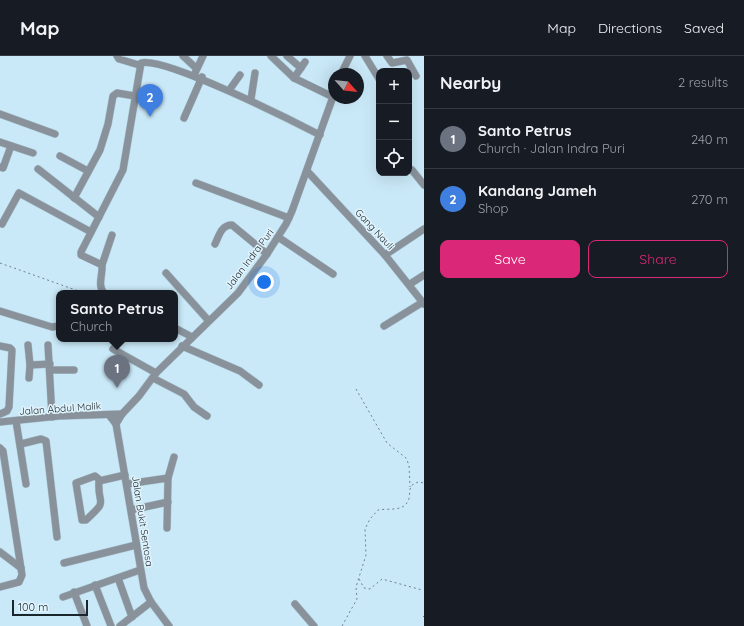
<!DOCTYPE html>
<meta charset="utf-8">
<style>
:root{--surface:#171b24;--page:#20242c;--text:#f1f3f6;--muted:#9ea1a6;--line:#363941;--accent:#db2777}
body{margin:0;font-family:Quicksand,sans-serif;background:var(--page);color:var(--text)}
.controls{position:absolute;right:12px;top:12px;display:grid;overflow:hidden;border-radius:8px;box-shadow:0 4px 16px #0002}
.controls button{width:36px;height:36px;display:grid;place-items:center;padding:0;border:0;border-bottom:1px solid var(--line);background:var(--surface);color:var(--text);font:20px sans-serif}
.compass{position:absolute;left:328px;top:12px;width:36px;height:36px;border-radius:50%;background:var(--surface);box-shadow:0 4px 16px #0002;rotate:117deg}
.scale{position:absolute;left:12px;bottom:10px;width:76px;box-sizing:border-box;padding-left:4px;border:2px solid #1a262c;border-top:0;font-size:11px;line-height:14px;white-space:nowrap;color:#1a262c;-webkit-text-stroke:3px #e1f4fd;paint-order:stroke}
.you{position:absolute;left:264px;top:226px;width:14px;height:14px;margin:-10px;border:3px solid #fff;border-radius:50%;background:#1a73e8;box-shadow:0 0 0 6px #1a73e833}
.badge{display:grid;place-items:center;width:26px;height:26px;border-radius:50%;background:var(--accent);color:#fff;font-size:13px;font-weight:700}
.pin{position:absolute;translate:-50% -33px;filter:drop-shadow(0 1px 2px #0008)}
.pin::after{content:'';position:absolute;top:21px;width:14px;height:12px;background:inherit;clip-path:polygon(0 0,100% 0,50% 100%)}
.popup{position:absolute;left:56px;top:234px;width:122px;height:52px;box-sizing:border-box;display:grid;place-content:center;border-radius:8px;background:var(--surface);filter:drop-shadow(0 1px 3px #0005);font-size:13px;white-space:nowrap;color:var(--muted)}
.popup b{font-size:15px;color:var(--text)}
.popup::after{content:'';position:absolute;left:50%;top:100%;margin-left:-8px;border:8px solid transparent;border-top-color:var(--surface)}
.list{margin:0;padding:0;list-style:none}
h2{display:flex;justify-content:space-between;align-items:center;height:52px;margin:0;padding:0 16px;font-size:17px}
h2 small{font-size:13px;font-weight:400;color:var(--muted)}
.list li{display:grid;grid-template-columns:26px 1fr auto;gap:12px;align-items:center;box-sizing:border-box;height:60px;padding:0 16px;border-top:1px solid var(--line)}
.list b{display:block;font-size:15px;white-space:nowrap}
.list p{margin:0;font-size:13px;white-space:nowrap;color:var(--muted)}
.list em{font-size:13px;font-style:normal;color:var(--muted)}
.actions{display:flex;gap:8px;padding:12px 16px}
.actions a{flex:1;padding:9px 0;border:1px solid var(--accent);border-radius:8px;text-align:center;font-size:14px;color:var(--accent)}
.actions .main{background:var(--accent);color:#fff}
.icon{flex:none;width:22px;height:22px;fill:none;stroke:currentColor;stroke-width:2;stroke-linecap:round;stroke-linejoin:round}
.map{position:relative;flex:none;width:424px;height:570px;overflow:hidden}
header{display:flex;align-items:center;gap:24px;box-sizing:border-box;height:56px;padding:0 20px;background:var(--surface);border-bottom:1px solid var(--line)}
header strong{font-size:19px}
nav{display:flex;gap:22px;margin-inline-start:auto;font-size:14px}
main{display:flex}
aside{flex:1;background:var(--surface)}
.map>svg:first-child{display:block}
.lines{fill:none;stroke-linecap:round;stroke-linejoin:round}
.minor-casing{stroke:#aac6d3;stroke-width:8}
.path{stroke:#6d828c;stroke-width:1;stroke-dasharray:2 3;stroke-linecap:butt}
.minor{stroke:#89929b;stroke-width:7}
.labels{text-anchor:middle;stroke-width:3;stroke-linejoin:round;paint-order:stroke}
.street-label{font-size:10px;fill:#1a262c;stroke:#e1f4fd}
</style>
<header>
<strong>Map</strong>
<nav><a>Map</a><a>Directions</a><a>Saved</a></nav>
</header>
<main>
<div class="map">
<svg width="424" height="570" viewBox="0 0 424 570">
<rect width="100%" height="100%" fill="#cae9f8"/>
<g class="lines">
<defs>
<g id="minor">
<polyline points="117,0 119,3 139,9"/>
<polyline points="183,0 196,12"/>
<polyline points="271,0 294,22 333,41"/>
<polyline points="287,0 301,12"/>
<polyline points="365,0 379,23"/>
<polyline points="387,0 392,7 407,4 416,20"/>
<polyline points="195,17 203,0"/>
<polyline points="341,18 350,0"/>
<polyline points="294,22 305,6"/>
<polyline points="230,33 240,19"/>
<polyline points="251,43 255,17"/>
<polyline points="0,58 55,78"/>
<polyline points="184,62 202,21"/>
<polyline points="0,86 33,97"/>
<polyline points="60,100 88,115"/>
<polyline points="0,111 3,112 11,90"/>
<polyline points="38,113 99,161"/>
<polyline points="412,114 424,129"/>
<polyline points="307,115 385,199 424,248"/>
<polyline points="196,127 289,162"/>
<polyline points="74,142 100,94 108,68 113,40 117,37 135,40"/>
<polyline points="2,168 19,137 91,176"/>
<polyline points="278,181 333,218"/>
<path d="M215,188C219,180 221,169 232,169L267,198"/>
<polyline points="385,199 424,173"/>
<polyline points="102,209 112,179"/>
<polyline points="166,217 208,264"/>
<polyline points="410,228 424,219"/>
<path d="M104,237C97,229 103,219 102,209L81,199V196L123,114L141,7C164,0 293,65 320,79"/>
<polyline points="0,255 52,271 59,270"/>
<polyline points="384,270 423,246"/>
<polyline points="175,272 192,281"/>
<polyline points="28,289 30,309 50,308"/>
<polyline points="48,289 52,361"/>
<polyline points="0,290 10,292 12,294 9,351 7,355 0,358"/>
<polyline points="182,290 240,315 259,329"/>
<polyline points="113,293 156,317"/>
<polyline points="50,314 74,314"/>
<polyline points="29,322 30,309"/>
<polyline points="153,322 184,338 194,351 207,360"/>
<polyline points="109,359 116,368 144,532 151,546 169,570"/>
<polyline points="16,365 26,428"/>
<polyline points="0,366 59,360 122,358"/>
<polyline points="116,368 122,358 139,340 156,317 238,237 267,198 286,168 292,155 334,38"/>
<polyline points="21,388 41,383 46,385 57,481"/>
<polyline points="0,392 3,395 22,519 19,526 0,531"/>
<path d="M100,424L95,420L76,427L82,464H86C110,442 97,451 99,425L125,419"/>
<polyline points="127,428 168,422"/>
<polyline points="131,454 168,446"/>
<polyline points="167,472 168,422 174,401"/>
<polyline points="0,496 21,512"/>
<polyline points="64,507 136,489"/>
<polyline points="118,522 132,561"/>
<polyline points="95,529 111,570"/>
<polyline points="74,536 87,570"/>
<polyline points="63,541 140,514"/>
<polyline points="295,548 314,570"/>
<polyline points="120,570 151,546"/>
</g>
</defs>
<!-- minor casing -->
<use href="#minor" class="minor-casing"/>
<!-- path -->
<g class="path">
<polyline points="0,207 84,237"/>
<polyline points="356,333 387,387 406,402 409,409 410,431"/>
<polyline points="359,523 364,532 370,533 382,523 422,534"/>
<polyline points="423,560 424,561"/>
<path d="M342,570L357,543L356,531L366,499L365,473L370,463L378,454C388,452 403,456 408,445C411,440 408,434 412,429L418,426L424,427"/>
</g>
<!-- minor -->
<use href="#minor" class="minor"/>
</g>
<g class="labels">
<!-- street labels -->
<g class="street-label">
<text transform="translate(375 173) rotate(47)" y="4">Gang Nauli</text>
<text transform="translate(249 203) rotate(-53)" y="4">Jalan Indra Puri</text>
<text transform="translate(60 352) rotate(-4)" y="4">Jalan Abdul Malik</text>
<text transform="translate(143 465) rotate(81)" y="4">Jalan Bukit Sentosa</text>
</g>
</g>
</svg>
<div class="controls">
<button>+</button>
<button>−</button>
<button><svg class="icon" aria-label="locate" viewBox="0 0 24 24"><circle cx="12" cy="12" r="6"/><path d="M12 2v4M12 18v4M2 12h4M18 12h4"/></svg></button>
</div>
<svg class="compass" viewBox="-18 -18 36 36"><path d="M0-13l5 13h-10z" fill="#e53935"/><path d="M0 13l5-13h-10z" fill="#9ea1a6"/></svg>
<div class="scale">100 m</div>
<div class="you"></div>
<div class="pin badge" style="left:117px;top:332px;background:#6b7280">1</div>
<div class="popup"><b>Santo Petrus</b>Church</div>
<div class="pin badge" style="left:150px;top:61px;background:#3f7fe0">2</div>
</div>
<aside>
<h2>Nearby<small>2 results</small></h2>
<ul class="list">
<li><span class="badge" style="background:#6b7280">1</span><div><b>Santo Petrus</b><p>Church · Jalan Indra Puri</p></div><em>240 m</em></li>
<li><span class="badge" style="background:#3f7fe0">2</span><div><b>Kandang Jameh</b><p>Shop</p></div><em>270 m</em></li>
</ul>
<div class="actions"><a class="main">Save</a><a>Share</a></div>
</aside>
</main>
